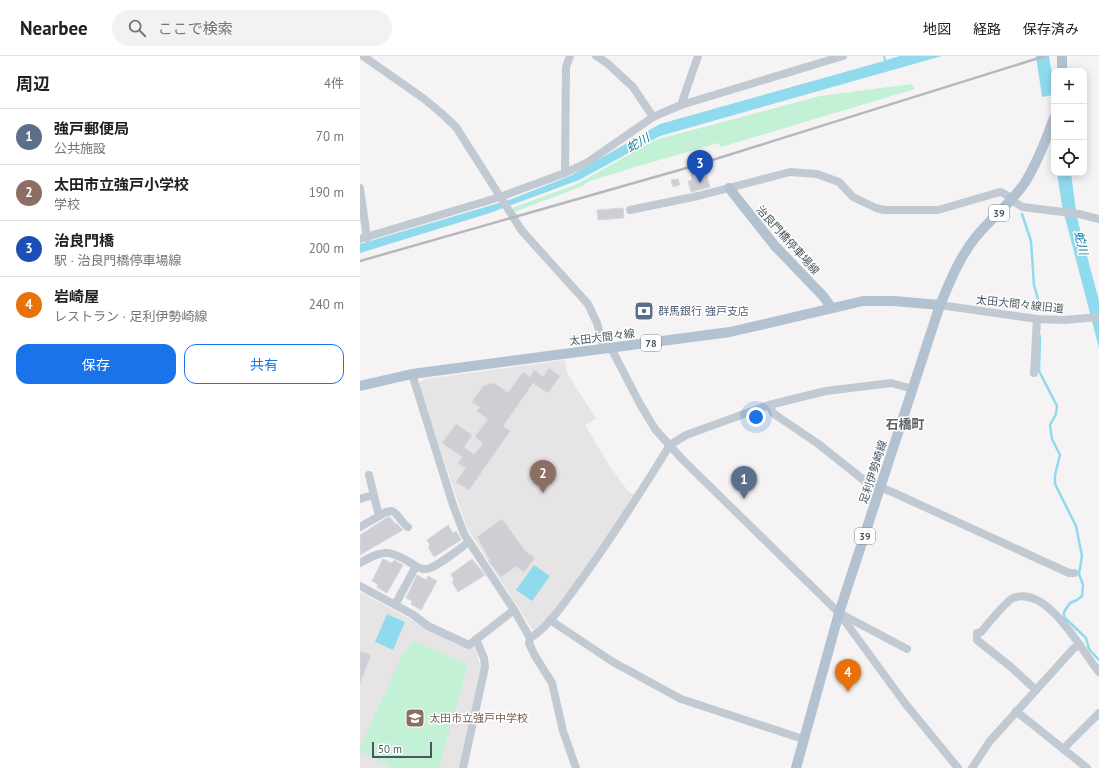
<!DOCTYPE html>
<html lang="ja">
<meta charset="utf-8">
<style>
:root{--surface:#fff;--page:#f2f2f2;--text:#202124;--muted:#757577;--line:#e0e0e0;--accent:#1a73e8}
body{margin:0;font-family:"PT Sans","Noto Sans JP",sans-serif;background:var(--page);color:var(--text)}
.controls{position:absolute;right:12px;top:12px;display:grid;overflow:hidden;border-radius:8px;box-shadow:0 2px 10px #0003}
.controls button{width:36px;height:36px;display:grid;place-items:center;padding:0;border:0;border-bottom:1px solid var(--line);background:var(--surface);color:var(--text);font:20px sans-serif}
.scale{position:absolute;left:12px;bottom:10px;width:60px;box-sizing:border-box;padding-left:4px;border:2px solid #4a5661;border-top:0;font-size:11px;line-height:14px;white-space:nowrap;color:#4a5661;-webkit-text-stroke:3px #fff;paint-order:stroke}
.you{position:absolute;left:396px;top:361px;width:14px;height:14px;margin:-10px;border:3px solid #fff;border-radius:50%;background:#1a73e8;box-shadow:0 0 0 6px #1a73e833}
.badge{display:grid;place-items:center;width:26px;height:26px;border-radius:50%;background:var(--accent);color:#fff;font-size:13px;font-weight:700}
.pin{position:absolute;translate:-50% -33px;filter:drop-shadow(0 1px 2px #0008)}
.pin::after{content:'';position:absolute;top:21px;width:14px;height:12px;background:inherit;clip-path:polygon(0 0,100% 0,50% 100%)}
.list{margin:0;padding:0;list-style:none}
h2{display:flex;justify-content:space-between;align-items:center;height:52px;margin:0;padding:0 16px;font-size:17px}
h2 small{font-size:13px;font-weight:400;color:var(--muted)}
.list li{display:grid;grid-template-columns:26px 1fr auto;gap:12px;align-items:center;box-sizing:border-box;height:56px;padding:0 16px;border-top:1px solid var(--line)}
.list b{display:block;font-size:15px;white-space:nowrap}
.list p{margin:0;font-size:13px;white-space:nowrap;color:var(--muted)}
.list em{font-size:13px;font-style:normal;color:var(--muted)}
.actions{display:flex;gap:8px;padding:12px 16px}
.actions a{flex:1;padding:9px 0;border:1px solid var(--accent);border-radius:12px;text-align:center;font-size:14px;color:var(--accent)}
.actions .main{background:var(--accent);color:#fff}
.icon{flex:none;width:22px;height:22px;fill:none;stroke:currentColor;stroke-width:2;stroke-linecap:round;stroke-linejoin:round}
.map{position:relative;flex:none;width:739px;height:712px;overflow:hidden}
header{display:flex;align-items:center;gap:24px;box-sizing:border-box;height:56px;padding:0 20px;background:var(--surface);border-bottom:1px solid var(--line)}
header strong{font-size:19px}
nav{display:flex;gap:22px;margin-inline-start:auto;font-size:14px}
.search{width:280px;height:36px;background:var(--page);display:flex;align-items:center;gap:10px;box-sizing:border-box;padding:0 14px;border-radius:22px;color:var(--muted);font-size:15px}
main{display:flex}
aside{flex:1;background:var(--surface)}
.map>svg:first-child{display:block}
.education{fill:#e6e4e5}
.green{fill:#c3f1d5}
.water{fill:#90daee}
.lines{fill:none;stroke-linecap:round;stroke-linejoin:round}
.stream{stroke:#90daee;stroke-width:2.5}
.building{fill:#cdcfd5;stroke:#d7d9de}
.minor{stroke:#c1cad2;stroke-width:8}
.major{stroke:#b3c2d1;stroke-width:10}
.rail{stroke:#b5b8bd;stroke-width:2.5}
.labels{text-anchor:middle;stroke-width:3;stroke-linejoin:round;paint-order:stroke}
.shield{fill:#fff;stroke:#808990;stroke-width:1}
.shield-label{font-size:10px;font-weight:bold;fill:#4a5661}
.street-label{font-size:11px;fill:#4a5661;stroke:#fff}
.service-label{font-size:11px;fill:#4e5e75;stroke:#fff;text-anchor:start}
.education-label{font-size:11px;fill:#785e54;stroke:#fff;text-anchor:start}
.water-label{font-size:12px;font-style:italic;fill:#0c7c9b;stroke:#fff}
.quarter-label{font-size:13px;font-weight:bold;fill:#5f6368;stroke:#fff}
</style>
<header>
<strong>Nearbee</strong>
<div class="search"><svg class="icon" aria-label="search" viewBox="0 0 24 24"><circle cx="10" cy="10" r="6"/><path d="M15 15l6 6"/></svg>ここで検索</div>
<nav><a>地図</a><a>経路</a><a>保存済み</a></nav>
</header>
<main>
<aside>
<h2>周辺<small>4件</small></h2>
<ul class="list">
<li><span class="badge" style="background:#5c6f8a">1</span><div><b>強戸郵便局</b><p>公共施設</p></div><em>70 m</em></li>
<li><span class="badge" style="background:#8d6e63">2</span><div><b>太田市立強戸小学校</b><p>学校</p></div><em>190 m</em></li>
<li><span class="badge" style="background:#1a4fb4">3</span><div><b>治良門橋</b><p>駅 · 治良門橋停車場線</p></div><em>200 m</em></li>
<li><span class="badge" style="background:#e8710a">4</span><div><b>岩崎屋</b><p>レストラン · 足利伊勢崎線</p></div><em>240 m</em></li>
</ul>
<div class="actions"><a class="main">保存</a><a>共有</a></div>
</aside>
<div class="map">
<svg width="739" height="712" viewBox="0 0 739 712">
<rect width="100%" height="100%" fill="#f5f3f3"/>
<!-- education -->
<g class="education">
<polygon points="205,304 207,317 236,363 225,369 251,412 268,435 276,440 249,480 190,559 176,574 172,573 107,472 58,328 65,323"/>
<polygon points="0,536 98,589 110,592 115,591 121,612 99,712 0,712"/>
</g>
<!-- green -->
<g class="green">
<polygon points="552,28 555,33 361,91 359,87 275,111 230,125 223,130 154,156 152,152 217,128 295,84 460,40"/>
<polygon points="53,585 108,608 79,712 33,712 0,695 0,691 43,598"/>
</g>
<!-- water -->
<g class="water">
<polygon points="523,0 525,0 526,4 540,0 582,0 300,80 219,124 130,157 0,197 0,188 149,144 210,120 300,68 524,5"/>
<polygon points="676,0 689,0 694,32 693,39 682,41"/>
<polygon points="697,117 711,117 717,162 739,245 739,292 702,150"/>
<polygon points="174,509 190,520 172,545 156,534"/>
<polygon points="27,558 45,566 33,594 15,586"/>
</g>
<g class="lines">
<!-- stream -->
<g class="stream">
<polyline points="662,158 671,185 674,229 680,250"/>
<polyline points="680,280 679,315 697,350 696,358 690,369 692,383 700,399 695,419 695,428 716,470 722,500 719,518 723,529 722,540 717,544 710,547 704,556 704,561 726,582 729,593 739,604"/>
</g>
</g>
<!-- building -->
<g class="building">
<polygon points="345,114 350,131 331,136 328,125 332,124 331,118"/>
<polygon points="318,123 320,129 313,131 311,124"/>
<polygon points="263,152 264,162 238,164 237,154"/>
<polygon points="189,312 200,320 188,337 173,327 143,370 150,375 109,434 96,426 106,412 98,407 103,401 82,387 96,368 112,379 104,391 114,399 123,387 115,381 128,363 117,355 120,351 112,346 123,330 134,327 148,337 163,316 170,321 174,314 183,321"/>
<polygon points="28,461 30,461 35,468 36,467 43,474 0,499 0,479"/>
<polygon points="142,463 166,496 175,502 164,516 156,510 141,521 128,505 130,504 117,481"/>
<polygon points="88,469 93,477 96,475 101,484 74,501 68,491 70,489 67,484"/>
<polygon points="23,503 32,507 34,504 43,509 27,537 17,531 18,528 12,525"/>
<polygon points="112,503 125,519 98,536 92,526 94,524 91,518"/>
<polygon points="57,519 66,524 68,520 77,525 61,554 51,548 52,545 46,542"/>
<polygon points="0,595 11,599 0,627"/>
</g>
<g class="lines">
<!-- minor -->
<g class="minor">
<polyline points="3,0 63,42 80,56 96,71 162,175 228,248 237,267 244,292"/>
<polyline points="236,0 247,7 273,31 293,61"/>
<polyline points="321,49 338,0"/>
<polyline points="205,117 206,11 210,0"/>
<polyline points="0,132 7,182"/>
<path d="M270,154L338,140L430,116L457,118L479,126L493,141L516,152L524,154H578L640,136C648,137 654,148 663,151L719,158L739,163"/>
<polyline points="0,183 140,141 205,117 228,106 293,61 321,49 483,0"/>
<polyline points="580,249 677,263 704,264 739,261"/>
<polyline points="251,292 280,348 295,373 322,403 479,557 544,646 598,712"/>
<polyline points="674,317 677,263"/>
<polyline points="52,318 93,449 104,478 154,554 170,582 169,587 175,600 192,627 203,675 216,712"/>
<polyline points="409,349 413,357 420,362 457,387 505,425 532,436 709,517 714,517"/>
<polyline points="9,419 19,460"/>
<polyline points="0,443 13,439"/>
<path d="M0,471L26,456L32,455C40,459 41,467 48,471"/>
<path d="M0,507C23,494 28,493 51,507C55,510 60,513 65,513C74,514 100,492 109,486"/>
<polyline points="0,530 52,558 68,570 109,589 154,554"/>
<polyline points="35,549 56,510"/>
<polyline points="481,558 547,593"/>
<polyline points="190,564 253,606 321,643 443,683"/>
<path d="M170,582C187,572 201,551 213,535C248,488 279,439 310,389L326,379L409,349L466,335L531,327L553,333"/>
<path d="M676,634L651,611L617,584V577L621,576C628,568 645,546 653,542C688,529 721,594 739,616"/>
<polyline points="656,655 727,712"/>
<polyline points="703,693 739,657"/>
<polyline points="103,712 125,611 124,602 116,583"/>
<polyline points="612,712 630,685 714,592 720,589"/>
</g>
<!-- major -->
<g class="major">
<polyline points="702,0 702,15"/>
<polyline points="369,132 415,190 463,240 471,251"/>
<polyline points="0,330 52,318 370,276 503,245 534,245 580,249"/>
<path d="M436,712L479,557L580,249C590,226 599,202 615,182C630,163 650,148 664,128C677,108 686,84 694,62"/>
</g>
<!-- rail -->
<polyline class="rail" points="0,205 330,111 685,0"/>
</g>
<!-- icons -->
<defs>
<symbol id="bank-square" viewBox="-11 -11 22 22"><rect x="-9" y="-9" width="18" height="18" rx="4" fill="#5c6f8a" stroke="#fff"/><path d="M-6-4H6V4H-6ZM0-2.3a2.3 2.3 0 1 0 0 4.6a2.3 2.3 0 1 0 0-4.6Z" fill="#fff"/></symbol>
<symbol id="school-square" viewBox="-11 -11 22 22"><rect x="-9" y="-9" width="18" height="18" rx="4" fill="#8d6e63" stroke="#fff"/><path d="M0-5L7-2L0 1L-7-2ZM-4 1L0 2.5L4 1V4Q0 6-4 4Z" fill="#fff"/></symbol>
</defs>
<g fill-rule="evenodd">
<use href="#bank-square" x="273" y="244" width="22" height="22"/>
<use href="#school-square" x="44" y="651" width="22" height="22"/>
</g>
<g class="labels">
<!-- shield labels -->
<g class="shield">
<rect x="629" y="149" width="20" height="16" rx="3"/>
<rect x="281" y="279" width="20" height="16" rx="3"/>
<rect x="495" y="472" width="20" height="16" rx="3"/>
</g>
<g class="shield-label">
<text x="639" y="161">39</text>
<text x="291" y="291">78</text>
<text x="505" y="484">39</text>
</g>
<!-- street labels -->
<g class="street-label">
<text transform="translate(428 184) rotate(48)" y="4">治良門橋停車場線</text>
<text transform="translate(660 248) rotate(6)" y="4">太田大間々線旧道</text>
<text transform="translate(242 281) rotate(-7)" y="4">太田大間々線</text>
<text transform="translate(513 416) rotate(-72)" y="4">足利伊勢崎線</text>
</g>
<!-- service labels -->
<g class="service-label">
<text x="298" y="259">群馬銀行 強戸支店</text>
</g>
<!-- education labels -->
<g class="education-label">
<text x="69" y="666">太田市立強戸中学校</text>
</g>
<!-- water labels -->
<g class="water-label">
<text transform="translate(278 87) rotate(-30)" y="4">蛇川</text>
<text transform="translate(721 187) rotate(76)" y="4">蛇川</text>
</g>
<!-- quarter labels -->
<g class="quarter-label">
<text x="545" y="373">石橋町</text>
</g>
</g>
</svg>
<div class="controls">
<button>+</button>
<button>−</button>
<button><svg class="icon" aria-label="locate" viewBox="0 0 24 24"><circle cx="12" cy="12" r="6"/><path d="M12 2v4M12 18v4M2 12h4M18 12h4"/></svg></button>
</div>
<div class="scale">50 m</div>
<div class="you"></div>
<div class="pin badge" style="left:384px;top:443px;background:#5c6f8a">1</div>
<div class="pin badge" style="left:183px;top:437px;background:#8d6e63">2</div>
<div class="pin badge" style="left:340px;top:127px;background:#1a4fb4">3</div>
<div class="pin badge" style="left:488px;top:636px;background:#e8710a">4</div>
</div>
</main>
